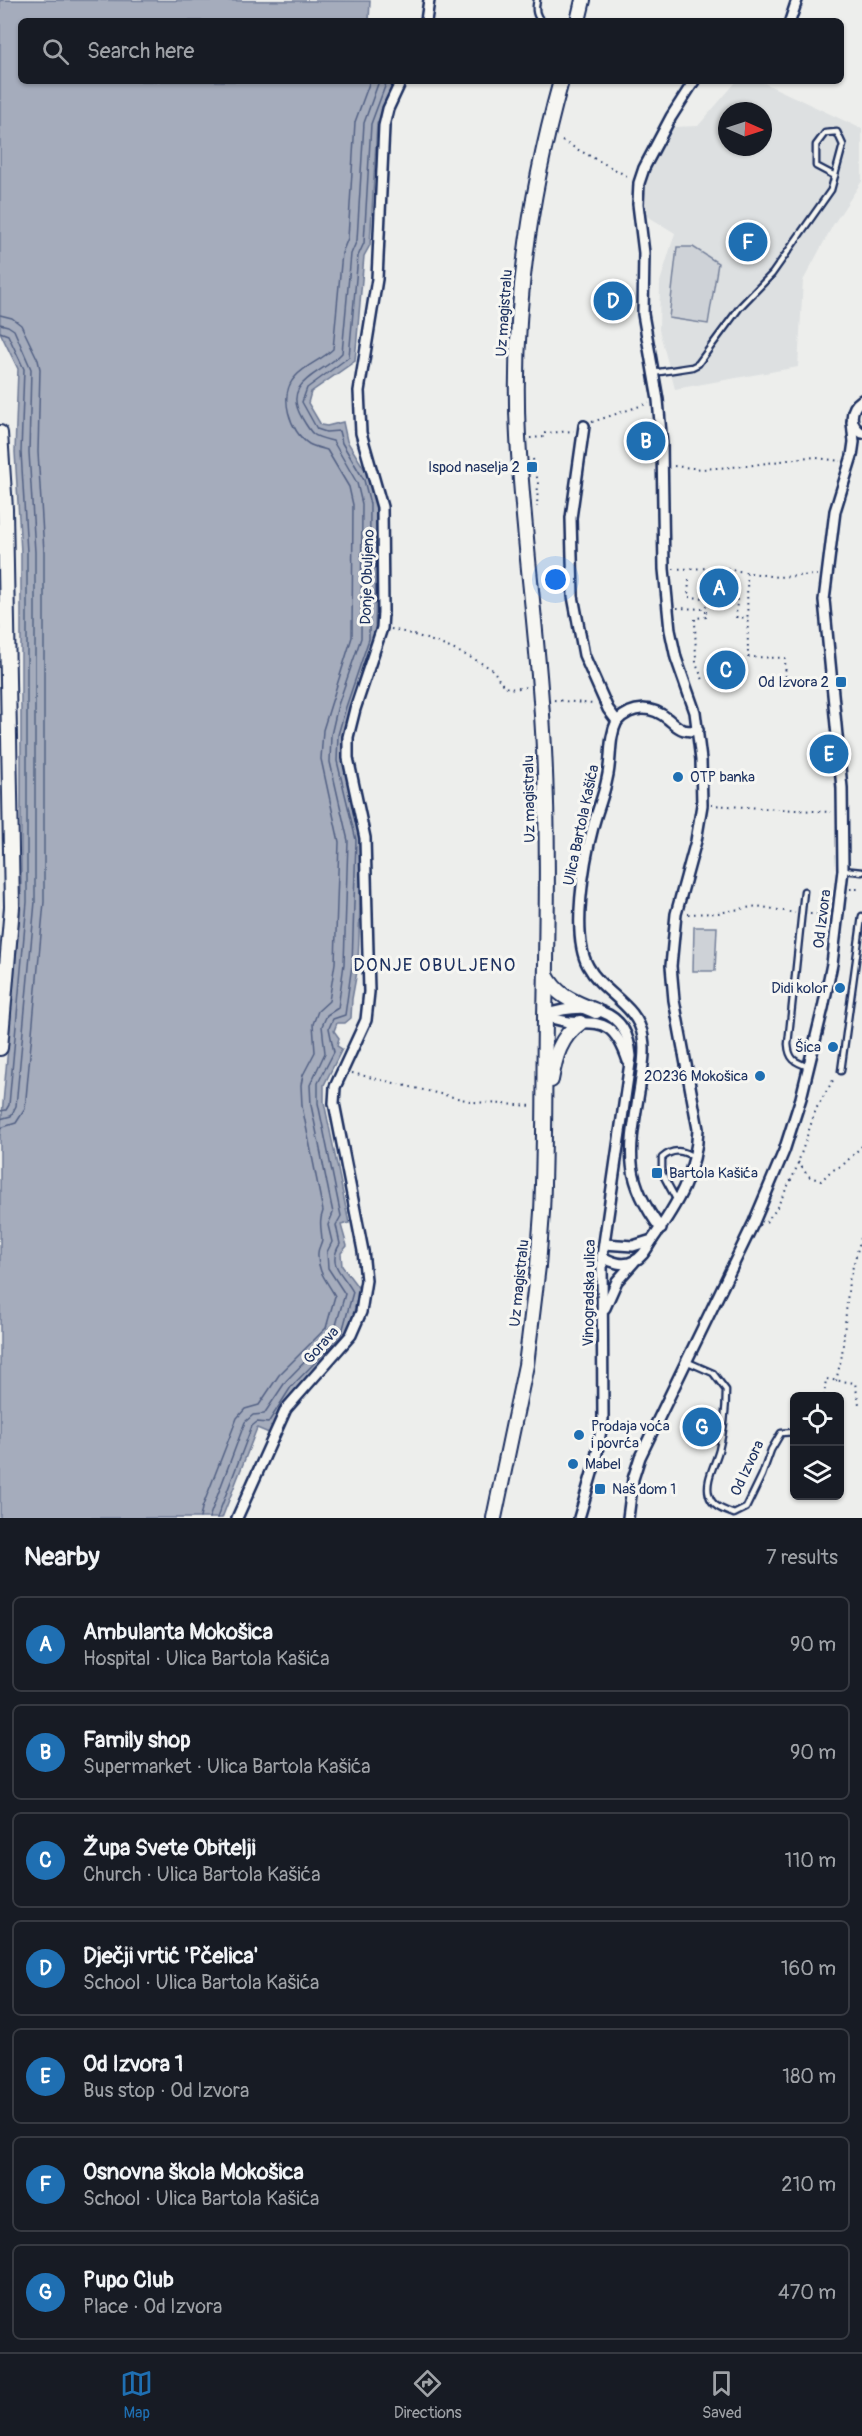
<!DOCTYPE html>
<meta charset="utf-8">
<style>
:root{--surface:#171b24;--page:#20242c;--text:#f1f3f6;--muted:#9ea1a6;--line:#363941;--accent:#1f6fb2}
body{margin:0;font-family:Pangolin,sans-serif;background:var(--page);color:var(--text)}
.controls{position:absolute;right:18px;bottom:18px;display:grid;overflow:hidden;border-radius:9px;box-shadow:0 2px 4px #0004}
.controls button{width:54px;height:54px;display:grid;place-items:center;padding:0;border:0;border-bottom:2px solid var(--line);background:var(--surface);color:var(--text);font:30px sans-serif}
.compass{position:absolute;left:718px;top:102px;width:54px;height:54px;border-radius:50%;background:var(--surface);box-shadow:0 2px 4px #0004;rotate:93deg}
.you{position:absolute;left:556px;top:580px;width:21px;height:21px;margin:-15px;border:4px solid #fff;border-radius:50%;background:#1a73e8;box-shadow:0 0 0 9px #1a73e833}
.badge{display:grid;place-items:center;width:39px;height:39px;border-radius:50%;background:var(--accent);color:#fff;font-size:20px;font-weight:700}
.pin{position:absolute;translate:-50% -50%;border:3px solid #fff;box-shadow:0 2px 6px #0006}
.list{margin:0;padding:0;list-style:none}
h2{display:flex;justify-content:space-between;align-items:center;height:78px;margin:0;padding:0 24px;font-size:26px}
h2 small{font-size:20px;font-weight:400;color:var(--muted)}
.list li{display:grid;grid-template-columns:39px 1fr auto;gap:18px;align-items:center;box-sizing:border-box;height:96px;margin:0 12px 12px;padding:0 12px;border:2px solid var(--line);border-radius:9px}
.list b{display:block;font-size:22px;white-space:nowrap}
.list p{margin:0;font-size:20px;white-space:nowrap;color:var(--muted)}
.list em{font-size:20px;font-style:normal;color:var(--muted)}
.icon{flex:none;width:33px;height:33px;fill:none;stroke:currentColor;stroke-width:2;stroke-linecap:round;stroke-linejoin:round}
.map{position:relative;flex:none;width:862px;height:1518px;overflow:hidden}
.search{position:absolute;background:var(--surface);box-shadow:0 2px 4px #0004;left:18px;right:18px;top:18px;height:66px;display:flex;align-items:center;gap:15px;box-sizing:border-box;padding:0 21px;border-radius:9px;color:var(--muted);font-size:22px}
.sheet{height:834px;background:var(--surface)}
nav{display:flex;justify-content:space-around;align-items:center;box-sizing:border-box;height:84px;border-top:2px solid var(--line);background:var(--surface);font-size:16px;color:var(--muted)}
nav a{display:grid;justify-items:center;gap:3px}
nav .on{color:var(--accent)}
.map>svg:first-child{display:block}
.built{fill:#dde0e1;fill-rule:evenodd}
.green{fill:#ced2d7;stroke:#74809a;stroke-width:1.5}
.water{fill:#a5acbc;stroke:#6e7a96;stroke-width:1.5}
.lines{fill:none;stroke-linecap:round;stroke-linejoin:round}
.shore{stroke:#526184;stroke-width:1.5}
.lane-casing{stroke:#1b2f5e;stroke-width:9}
.street-casing{stroke:#1b2f5e;stroke-width:14}
.secondary-casing{stroke:#1b2f5e;stroke-width:18}
.path{stroke:#1b2f5e;stroke-width:2;stroke-dasharray:1.5 4.5;stroke-linecap:butt}
.lane{stroke:#f6f6f2;stroke-width:4.5}
.street{stroke:#f6f6f2;stroke-width:9}
.secondary{stroke:#f6f6f2;stroke-width:14}
.poi-dot{fill:#1f6fb2;stroke:#f6f6f2;stroke-width:2}
.labels{text-anchor:middle;stroke-width:6;stroke-linejoin:round;paint-order:stroke}
.street-label{font-size:15px;fill:#1b2f5e;stroke:#f6f6f2}
.poi-label{font-size:15px;fill:#1b2f5e;stroke:#f6f6f2;text-anchor:end}
.quarter-label{font-size:18px;letter-spacing:1.5px;fill:#1b2f5e;stroke:#f6f6f2}
</style>
<div class="map">
<svg width="862" height="1518" viewBox="0 0 862 1518">
<rect width="100%" height="100%" fill="#edeeec"/>
<filter id="ink" filterUnits="userSpaceOnUse"><feTurbulence type="fractalNoise" baseFrequency=".0167" numOctaves="2"/><feDisplacementMap in="SourceGraphic" scale="12" xChannelSelector="R" yChannelSelector="G"/><feConvolveMatrix kernelMatrix="1 2 1 2 8 2 1 2 1" color-interpolation-filters="sRGB"/></filter>
<g filter="url(#ink)">
<!-- built -->
<path class="built" d="M737,81H760L862,129V181L833,225L803,281L798,367L675,389L659,330L660,282L675,233L644,214L642,209L647,172L672,127L698,126ZM727,111H763V147H727Z"/>
<!-- green -->
<g class="green">
<polygon points="677,247 693,247 718,263 708,324 669,318"/>
<polygon points="694,927 717,927 715,971 693,971"/>
</g>
<!-- water -->
<polygon class="water" points="0,0 370,1 369,21 21,21 21,81 392,81 392,87 377,124 370,245 364,256 355,361 311,392 308,403 321,425 327,426 343,422 347,441 370,478 376,503 375,640 344,736 343,760 362,840 358,966 352,999 351,1018 345,1023 337,1023 334,1031 339,1038 337,1046 342,1049 324,1085 324,1102 349,1223 341,1225 347,1246 341,1253 342,1266 360,1290 346,1339 296,1391 269,1433 257,1428 222,1518 0,1518 0,1137 21,902 21,552 15,452 18,369 0,332"/>
<g class="lines">
<!-- shore -->
<g class="shore">
<polyline points="0,315 12,318 21,325 38,360 40,369 38,452 44,552 44,902 25,1109 16,1123 0,1128"/>
<polyline points="0,324 8,326 14,330 31,369 29,452 35,552 35,902 16,1106 11,1116 0,1119"/>
<polyline points="0,332 8,335 24,369 21,452 27,552 27,902 9,1105 6,1110 0,1111"/>
<path d="M200,1518L202,1508L237,1418L245,1409L259,1405L279,1375L326,1328L335,1296C327,1281 317,1272 318,1253C318,1248 322,1243 322,1239C321,1227 319,1222 323,1211L302,1106L301,1085L303,1075L315,1052L313,1024L318,1011L329,1001L335,963L339,842L321,759L323,730L352,637L353,505L349,487L327,450C321,448 314,447 309,444C290,432 278,395 295,377C305,365 322,360 333,349L342,253L348,238L355,122L370,81"/>
<path d="M209,1518L245,1422L253,1415L264,1414L286,1381L334,1332L345,1294L328,1268L327,1252L332,1242L328,1225L333,1213L311,1105L310,1085L325,1053L322,1026L327,1015L338,1008L344,964L348,841L330,762L331,735L338,705L361,638L362,504L357,483L333,441C313,436 313,437 302,418C280,381 322,375 342,353L351,254L357,240L364,123L379,81"/>
<path d="M217,1518L252,1426L257,1422L268,1423L291,1387L341,1336L353,1292C344,1274 326,1266 340,1244L336,1225L341,1216L318,1103V1083L334,1052L329,1028L333,1019L345,1015L352,965L356,840L337,761L338,735L346,707L369,639L370,504L364,480L342,443L339,431L326,432L317,429L302,402L307,388L349,357L358,256L364,243L371,124L387,81"/>
</g>
<defs>
<g id="lane">
<path d="M537,0C535,8 535,16 542,21"/>
<polyline points="653,373 692,367 698,364 740,307 772,274 831,190 843,145 837,132 825,133 816,145 816,166 835,176"/>
<polyline points="843,870 862,872"/>
<path d="M804,891L788,1044C789,1060 795,1062 809,1067"/>
<polyline points="841,1071 862,916"/>
<path d="M677,1201L662,1173V1158C673,1148 683,1150 695,1158"/>
<path d="M688,1362L713,1373L726,1390C726,1411 724,1430 719,1450C715,1465 705,1480 709,1495C712,1507 724,1510 734,1514L746,1508L762,1475L771,1450L781,1433L794,1432"/>
</g>
<g id="street">
<polyline points="426,21 429,0"/>
<polyline points="790,21 797,0"/>
<path d="M862,400C849,409 849,425 862,433"/>
<path d="M584,426L571,518L573,596L584,655L608,709L617,721C633,705 652,706 668,719C673,723 677,728 684,730C688,731 694,731 698,730"/>
<path d="M617,721C608,739 612,759 607,779C604,795 597,811 593,827C584,861 571,936 588,966C602,993 638,1005 643,1037C646,1053 642,1070 640,1086C630,1149 621,1175 661,1229"/>
<path d="M545,1015C586,1001 627,1007 631,1056L602,1257L603,1419L595,1463L579,1518"/>
<path d="M545,1015C587,1035 608,1002 628,1061"/>
<polyline points="604,1244 633,1246 652,1240"/>
<path d="M602,1257C612,1262 623,1267 634,1261C643,1257 647,1248 652,1240C676,1206 697,1172 698,1129L674,1000L671,966L676,914L696,841L702,805L701,760L695,712L676,658L670,630L664,569L662,445L658,400L643,314L644,253L638,204L639,183L644,168L671,117L694,81"/>
<polyline points="605,1308 617,1281 634,1262"/>
<polyline points="237,1518 286,1409 351,1335 361,1312 366,1280 363,1251 334,1103 335,1087 366,1020 369,992 365,838 348,758 348,737 355,709 382,628 383,612 382,507 361,433 359,391 377,279 384,126 388,109 401,81"/>
<polyline points="628,1518 633,1479 640,1457 754,1222 784,1151 801,1098 823,1008 832,964 843,870 842,788 824,600 835,511 852,456 854,442 852,422"/>
</g>
<g id="secondary">
<polyline points="578,21 583,0"/>
<polyline points="0,433 5,509 12,907 0,1048"/>
<path d="M546,975C557,997 575,1002 596,1011"/>
<path d="M551,1080C555,1057 560,1037 580,1023"/>
<path d="M494,1518L526,1365L538,1266L542,1212C545,1147 544,1083 545,1018C547,917 549,816 542,715C536,622 523,530 518,437C512,317 529,196 561,81"/>
</g>
</defs>
<!-- lane casing -->
<use href="#lane" class="lane-casing"/>
<!-- street casing -->
<use href="#street" class="street-casing"/>
<!-- secondary casing -->
<use href="#secondary" class="secondary-casing"/>
<!-- path -->
<g class="path">
<polyline points="562,141 627,176 631,175"/>
<polyline points="592,422 649,403"/>
<polyline points="530,438 545,437 545,433 574,431"/>
<polyline points="533,459 538,482 537,507"/>
<polyline points="674,466 702,469 746,466 809,457 841,461"/>
<polyline points="673,569 719,568 777,577 817,575"/>
<polyline points="747,573 748,657 785,658 786,680 820,680"/>
<polyline points="689,580 688,597 706,598 706,617 695,618 696,664 704,682"/>
<polyline points="706,598 737,600 736,617 748,618"/>
<polyline points="677,608 706,609"/>
<path d="M391,629C424,636 461,651 490,668C498,673 498,684 508,688C513,689 521,688 526,687"/>
<polyline points="554,700 593,704"/>
<polyline points="711,805 831,812"/>
<polyline points="850,889 862,889"/>
<polyline points="688,914 718,913 757,906 795,913"/>
<polyline points="810,914 828,915"/>
<polyline points="352,1073 474,1102 532,1106"/>
<polyline points="798,1162 808,1176 821,1181 831,1171 843,1165 862,1146"/>
<polyline points="766,1222 775,1211 795,1172 816,1109 835,1077"/>
<polyline points="836,1381 842,1355 849,1281 862,1234"/>
<polyline points="824,1396 826,1379 855,1383 859,1404 862,1405"/>
</g>
<!-- lane -->
<use href="#lane" class="lane"/>
<!-- street -->
<use href="#street" class="street"/>
<!-- secondary -->
<use href="#secondary" class="secondary"/>
</g>
</g>
<!-- markers -->
<g class="poi-dot">
<rect x="526" y="461" width="12" height="12" rx="3"/>
<rect x="835" y="676" width="12" height="12" rx="3"/>
<circle cx="678" cy="777" r="6"/>
<circle cx="840" cy="988" r="6"/>
<circle cx="833" cy="1047" r="6"/>
<circle cx="760" cy="1076" r="6"/>
<rect x="651" y="1167" width="12" height="12" rx="3"/>
<circle cx="579" cy="1435" r="6"/>
<circle cx="573" cy="1464" r="6"/>
<rect x="594" y="1483" width="12" height="12" rx="3"/>
</g>
<g class="labels">
<!-- street labels -->
<g class="street-label">
<text transform="translate(504 313) rotate(-86)" y="5">Uz magistralu</text>
<text transform="translate(367 577) rotate(-88)" y="5">Donje Obuljeno</text>
<text transform="translate(529 799) rotate(-91)" y="5">Uz magistralu</text>
<text transform="translate(581 825) rotate(-78)" y="5">Ulica Bartola Kašića</text>
<text transform="translate(822 919) rotate(-83)" y="5">Od Izvora</text>
<text transform="translate(519 1283) rotate(-84)" y="5">Uz magistralu</text>
<text transform="translate(589 1293) rotate(-89)" y="5">Vinogradska ulica</text>
<text transform="translate(321 1345) rotate(-48)" y="5">Gorava</text>
<text transform="translate(747 1468) rotate(-65)" y="5">Od Izvora</text>
</g>
<!-- poi labels -->
<g class="poi-label">
<text x="520" y="472">Ispod naselja 2</text>
<text x="829" y="687">Od Izvora 2</text>
<text x="690" y="782" text-anchor="start">OTP banka</text>
<text x="828" y="993">Didi kolor</text>
<text x="821" y="1052">Šica</text>
<text x="748" y="1081">20236 Mokošica</text>
<text x="669" y="1178" text-anchor="start">Bartola Kašića</text>
<text x="591" y="1431" text-anchor="start">Prodaja voća<tspan x="591" dy="17">i povrća</tspan></text>
<text x="585" y="1469" text-anchor="start">Mabel</text>
<text x="612" y="1494" text-anchor="start">Naš dom 1</text>
</g>
<!-- quarter labels -->
<g class="quarter-label">
<text x="435" y="971">DONJE OBULJENO</text>
</g>
</g>
</svg>
<div class="controls">
<button><svg class="icon" aria-label="locate" viewBox="0 0 24 24"><circle cx="12" cy="12" r="6"/><path d="M12 2v4M12 18v4M2 12h4M18 12h4"/></svg></button>
<button><svg class="icon" aria-label="layers" viewBox="0 0 24 24"><path d="M12 4l9 5-9 5-9-5zM3 14l9 5 9-5"/></svg></button>
</div>
<svg class="compass" viewBox="-18 -18 36 36"><path d="M0-13l5 13h-10z" fill="#e53935"/><path d="M0 13l5-13h-10z" fill="#9ea1a6"/></svg>
<div class="you"></div>
<div class="pin badge" style="left:719px;top:588px">A</div>
<div class="pin badge" style="left:646px;top:441px">B</div>
<div class="pin badge" style="left:726px;top:670px">C</div>
<div class="pin badge" style="left:613px;top:301px">D</div>
<div class="pin badge" style="left:829px;top:754px">E</div>
<div class="pin badge" style="left:748px;top:242px">F</div>
<div class="pin badge" style="left:702px;top:1427px">G</div>
<div class="search"><svg class="icon" aria-label="search" viewBox="0 0 24 24"><circle cx="10" cy="10" r="6"/><path d="M15 15l6 6"/></svg>Search here</div>
</div>
<section class="sheet">
<h2>Nearby<small>7 results</small></h2>
<ul class="list">
<li><span class="badge">A</span><div><b>Ambulanta Mokošica</b><p>Hospital · Ulica Bartola Kašića</p></div><em>90 m</em></li>
<li><span class="badge">B</span><div><b>Family shop</b><p>Supermarket · Ulica Bartola Kašića</p></div><em>90 m</em></li>
<li><span class="badge">C</span><div><b>Župa Svete Obitelji</b><p>Church · Ulica Bartola Kašića</p></div><em>110 m</em></li>
<li><span class="badge">D</span><div><b>Dječji vrtić 'Pčelica'</b><p>School · Ulica Bartola Kašića</p></div><em>160 m</em></li>
<li><span class="badge">E</span><div><b>Od Izvora 1</b><p>Bus stop · Od Izvora</p></div><em>180 m</em></li>
<li><span class="badge">F</span><div><b>Osnovna škola Mokošica</b><p>School · Ulica Bartola Kašića</p></div><em>210 m</em></li>
<li><span class="badge">G</span><div><b>Pupo Club</b><p>Place · Od Izvora</p></div><em>470 m</em></li>
</ul>
</section>
<nav>
<a class="on"><svg class="icon" aria-label="map" viewBox="0 0 24 24"><path d="M3 6l6-2 6 2 6-2v14l-6 2-6-2-6 2zM9 4v14M15 6v14"/></svg>Map</a>
<a><svg class="icon" aria-label="directions" viewBox="0 0 24 24"><path d="M12 3l9 9-9 9-9-9zM9 14v-3h6M13 9l2 2-2 2"/></svg>Directions</a>
<a><svg class="icon" aria-label="saved" viewBox="0 0 24 24"><path d="M7 4h10v16l-5-4-5 4z"/></svg>Saved</a>
</nav>
